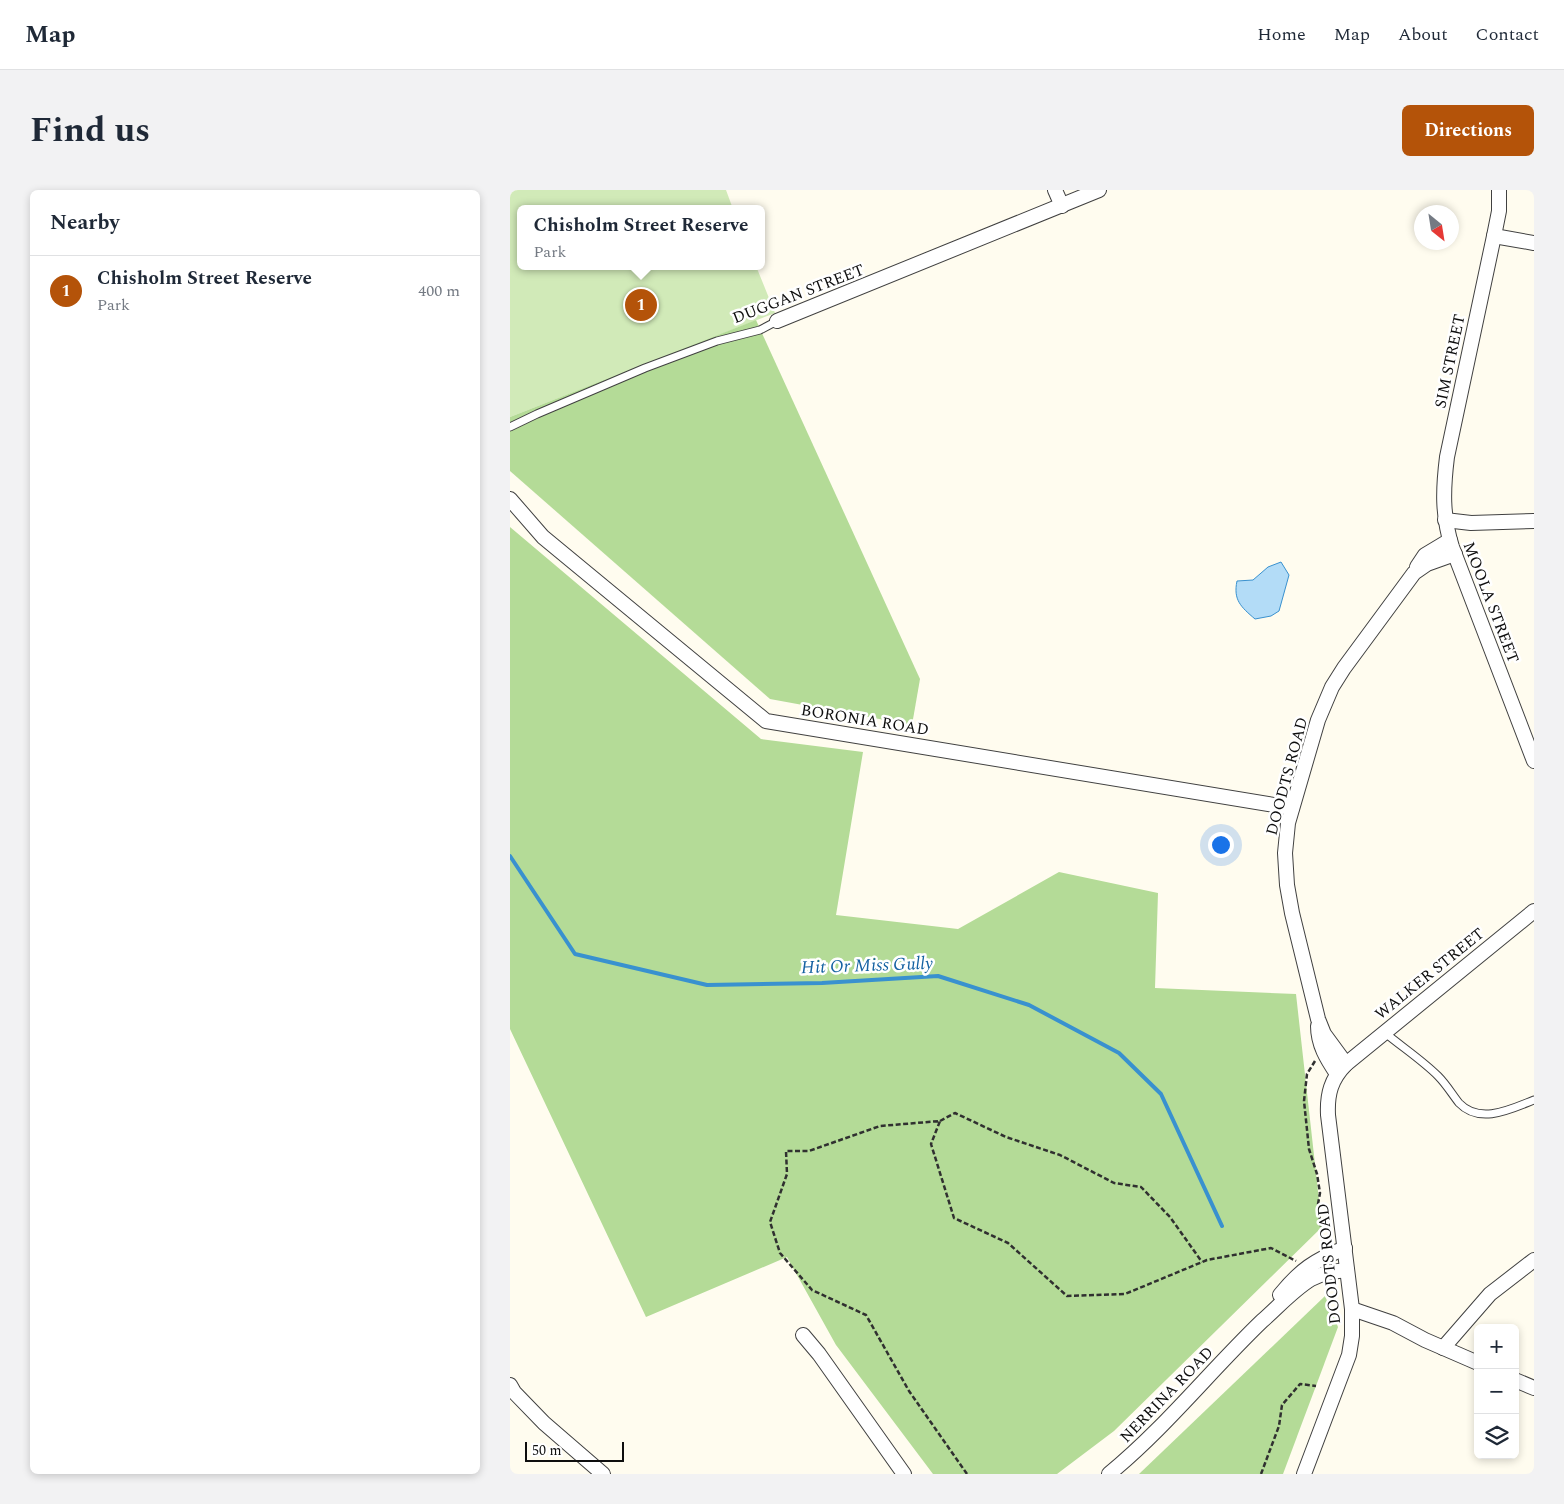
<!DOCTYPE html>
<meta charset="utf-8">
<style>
:root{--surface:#fff;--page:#f2f2f3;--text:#1f2937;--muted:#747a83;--line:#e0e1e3;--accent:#b45309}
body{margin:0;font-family:Spectral,serif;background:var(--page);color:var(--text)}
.controls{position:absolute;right:15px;bottom:15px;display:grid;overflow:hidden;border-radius:8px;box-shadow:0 2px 8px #0003}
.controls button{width:45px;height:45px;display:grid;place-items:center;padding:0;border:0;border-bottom:1px solid var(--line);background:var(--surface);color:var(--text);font:25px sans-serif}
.compass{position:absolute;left:904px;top:15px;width:45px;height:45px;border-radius:50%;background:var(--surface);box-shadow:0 2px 8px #0003;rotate:150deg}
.scale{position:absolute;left:15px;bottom:12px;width:99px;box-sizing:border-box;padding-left:5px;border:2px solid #0e0e0e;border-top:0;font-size:14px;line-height:18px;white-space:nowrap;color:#0e0e0e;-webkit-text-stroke:4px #fff;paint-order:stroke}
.you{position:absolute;left:710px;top:654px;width:18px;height:18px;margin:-12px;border:4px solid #fff;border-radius:50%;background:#1a73e8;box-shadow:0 0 0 8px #1a73e833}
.badge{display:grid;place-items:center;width:32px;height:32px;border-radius:50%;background:var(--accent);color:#fff;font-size:16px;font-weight:700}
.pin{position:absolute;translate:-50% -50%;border:2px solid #fff;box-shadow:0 1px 5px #0006}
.popup{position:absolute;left:7px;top:15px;width:248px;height:65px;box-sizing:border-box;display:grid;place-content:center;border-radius:8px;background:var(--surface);filter:drop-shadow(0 1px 4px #0005);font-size:16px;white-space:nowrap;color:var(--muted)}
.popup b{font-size:19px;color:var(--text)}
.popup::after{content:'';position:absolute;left:50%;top:100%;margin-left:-10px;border:10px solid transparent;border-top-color:var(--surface)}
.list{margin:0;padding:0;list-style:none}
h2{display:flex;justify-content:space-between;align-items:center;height:65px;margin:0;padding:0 20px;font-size:21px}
h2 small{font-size:16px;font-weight:400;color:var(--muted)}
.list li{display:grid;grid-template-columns:32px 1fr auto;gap:15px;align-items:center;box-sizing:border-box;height:70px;padding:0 20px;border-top:1px solid var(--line)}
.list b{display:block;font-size:19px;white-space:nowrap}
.list p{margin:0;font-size:16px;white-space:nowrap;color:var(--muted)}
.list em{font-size:16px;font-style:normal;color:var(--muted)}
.icon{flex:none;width:28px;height:28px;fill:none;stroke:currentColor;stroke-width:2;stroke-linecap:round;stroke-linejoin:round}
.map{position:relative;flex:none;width:1024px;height:1284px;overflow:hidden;border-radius:8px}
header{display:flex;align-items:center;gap:30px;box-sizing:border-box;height:70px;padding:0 25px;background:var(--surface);border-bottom:1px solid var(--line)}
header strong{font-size:24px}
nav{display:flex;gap:28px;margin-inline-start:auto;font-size:18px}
.intro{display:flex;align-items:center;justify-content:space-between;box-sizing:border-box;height:120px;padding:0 30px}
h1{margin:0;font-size:35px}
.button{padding:12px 22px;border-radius:8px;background:var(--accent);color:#fff;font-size:18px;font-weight:700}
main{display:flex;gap:30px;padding:0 30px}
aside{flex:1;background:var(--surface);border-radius:8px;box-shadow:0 2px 8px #0003}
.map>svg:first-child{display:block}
.green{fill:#d1eab8}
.forest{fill:#b4db97}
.water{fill:#b3dcf7;stroke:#3991cf}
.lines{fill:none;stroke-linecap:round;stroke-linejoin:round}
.stream{stroke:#3991cf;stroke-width:4}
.service-casing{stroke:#414141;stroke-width:9}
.minor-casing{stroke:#414141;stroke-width:16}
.path{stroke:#303030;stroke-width:2.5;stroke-dasharray:5 2.5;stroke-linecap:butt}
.service{stroke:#fff;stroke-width:7}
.minor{stroke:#fff;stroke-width:14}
.labels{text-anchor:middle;stroke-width:5;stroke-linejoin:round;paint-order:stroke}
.street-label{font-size:16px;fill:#0e0e0e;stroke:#fff}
.water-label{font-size:18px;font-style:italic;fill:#1562a2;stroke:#fff}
</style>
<header>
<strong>Map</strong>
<nav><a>Home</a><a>Map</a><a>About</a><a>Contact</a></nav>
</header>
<div class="intro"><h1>Find us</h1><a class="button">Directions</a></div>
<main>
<aside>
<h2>Nearby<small></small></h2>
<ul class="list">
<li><span class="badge">1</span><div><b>Chisholm Street Reserve</b><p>Park</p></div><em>400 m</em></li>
</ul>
</aside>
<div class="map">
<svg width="1024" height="1284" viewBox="0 0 1024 1284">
<rect width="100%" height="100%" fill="#fffcef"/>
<!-- green -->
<polygon class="green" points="0,0 216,0 223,19 11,19 11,76 246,76 265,123 0,227"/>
<!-- forest -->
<g class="forest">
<polygon points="246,130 410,489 402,535 260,509 0,281 0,227"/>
<polygon points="0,337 251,549 353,562 326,725 448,739 549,682 648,703 645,798 786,804 812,1037 604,1241 547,1284 423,1284 326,1155 277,1067 136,1127 0,839"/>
<polygon points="815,1106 828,1137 773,1284 629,1284"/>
</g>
<!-- water -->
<path class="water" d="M771,372L779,385L769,421L761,426L745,429C731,417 723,410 727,391L743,390L758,377Z"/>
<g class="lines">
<!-- stream -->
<polyline class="stream" points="0,666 65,764 197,795 312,793 428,786 519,815 609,863 651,904 712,1036"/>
<defs>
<g id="service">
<polyline points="0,237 27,224 135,178 207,151 250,140 267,131"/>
<path d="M874,842C892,857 912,870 928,886C936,894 942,904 949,913C970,935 1001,919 1024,910"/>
</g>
<g id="minor">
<polyline points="545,0 552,16"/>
<path d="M989,0V21L984,46L937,267C933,299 932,325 942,357L1024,571"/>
<polyline points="984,46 1024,53"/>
<polyline points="267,131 589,0"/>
<polyline points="0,309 33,347 256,531 782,618"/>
<polyline points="935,330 961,333 1024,331"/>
<polyline points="907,377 915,365 940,350"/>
<path d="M808,836C808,855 817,869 827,884"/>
<polyline points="836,874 814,844 808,829 782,723 777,695 775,663 778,633 808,530 822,497 834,478 904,383 917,374 945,364"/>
<path d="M770,1105C791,1079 804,1071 835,1058"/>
<polyline points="842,1119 883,1133 915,1150 968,1173"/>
<polyline points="293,1145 309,1164 394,1284"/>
<polyline points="933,1158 980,1104 1024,1070"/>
<polyline points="1005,1190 1024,1198"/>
<polyline points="0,1195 4,1202 34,1233 93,1284"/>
<path d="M599,1284C655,1238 700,1181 752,1131C768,1117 783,1100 801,1089C812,1083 825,1081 837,1080"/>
<path d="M794,1284L839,1165L842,1146V1119L818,925C817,904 821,889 836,874L1024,721"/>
</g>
</defs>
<!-- service casing -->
<use href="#service" class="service-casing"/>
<!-- minor casing -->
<use href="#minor" class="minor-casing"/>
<!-- path -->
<g class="path">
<polyline points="805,871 797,884 794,911 799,959 807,984 810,1003 808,1014 813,1053"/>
<polyline points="430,931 445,923 496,947 550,965 604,993 631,997 660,1027 692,1072"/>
<polyline points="457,1284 399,1201 356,1125 302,1100 270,1063 260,1032 277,984 276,961 299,961 370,936 430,931 421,954 444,1028 498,1053 557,1106 615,1104 697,1070 761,1058 786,1071"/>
<polyline points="751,1284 769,1236 772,1215 790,1194 806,1196"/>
</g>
<!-- service -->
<use href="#service" class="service"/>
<!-- minor -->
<use href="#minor" class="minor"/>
</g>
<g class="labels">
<!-- street labels -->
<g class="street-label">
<text transform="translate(288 103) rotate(-21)" y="6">DUGGAN STREET</text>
<text transform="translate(939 171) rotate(-78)" y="6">SIM STREET</text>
<text transform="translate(982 412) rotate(69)" y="6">MOOLA STREET</text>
<text transform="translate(355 529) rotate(9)" y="6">BORONIA ROAD</text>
<text transform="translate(776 586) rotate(-75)" y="6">DOODTS ROAD</text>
<text transform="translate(919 783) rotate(-39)" y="6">WALKER STREET</text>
<text transform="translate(818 1074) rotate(-96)" y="6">DOODTS ROAD</text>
<text transform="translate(656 1204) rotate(-46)" y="6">NERRINA ROAD</text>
</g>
<!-- water labels -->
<g class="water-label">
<text transform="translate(357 775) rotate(-2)" y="6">Hit Or Miss Gully</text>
</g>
</g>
</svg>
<div class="controls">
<button>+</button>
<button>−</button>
<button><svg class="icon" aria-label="layers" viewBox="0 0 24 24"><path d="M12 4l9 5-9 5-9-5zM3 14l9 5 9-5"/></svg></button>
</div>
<svg class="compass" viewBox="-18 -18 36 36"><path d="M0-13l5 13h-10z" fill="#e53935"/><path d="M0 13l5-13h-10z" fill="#747a83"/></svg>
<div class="scale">50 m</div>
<div class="you"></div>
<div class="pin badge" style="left:131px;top:115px">1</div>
<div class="popup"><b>Chisholm Street Reserve</b>Park</div>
</div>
</main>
